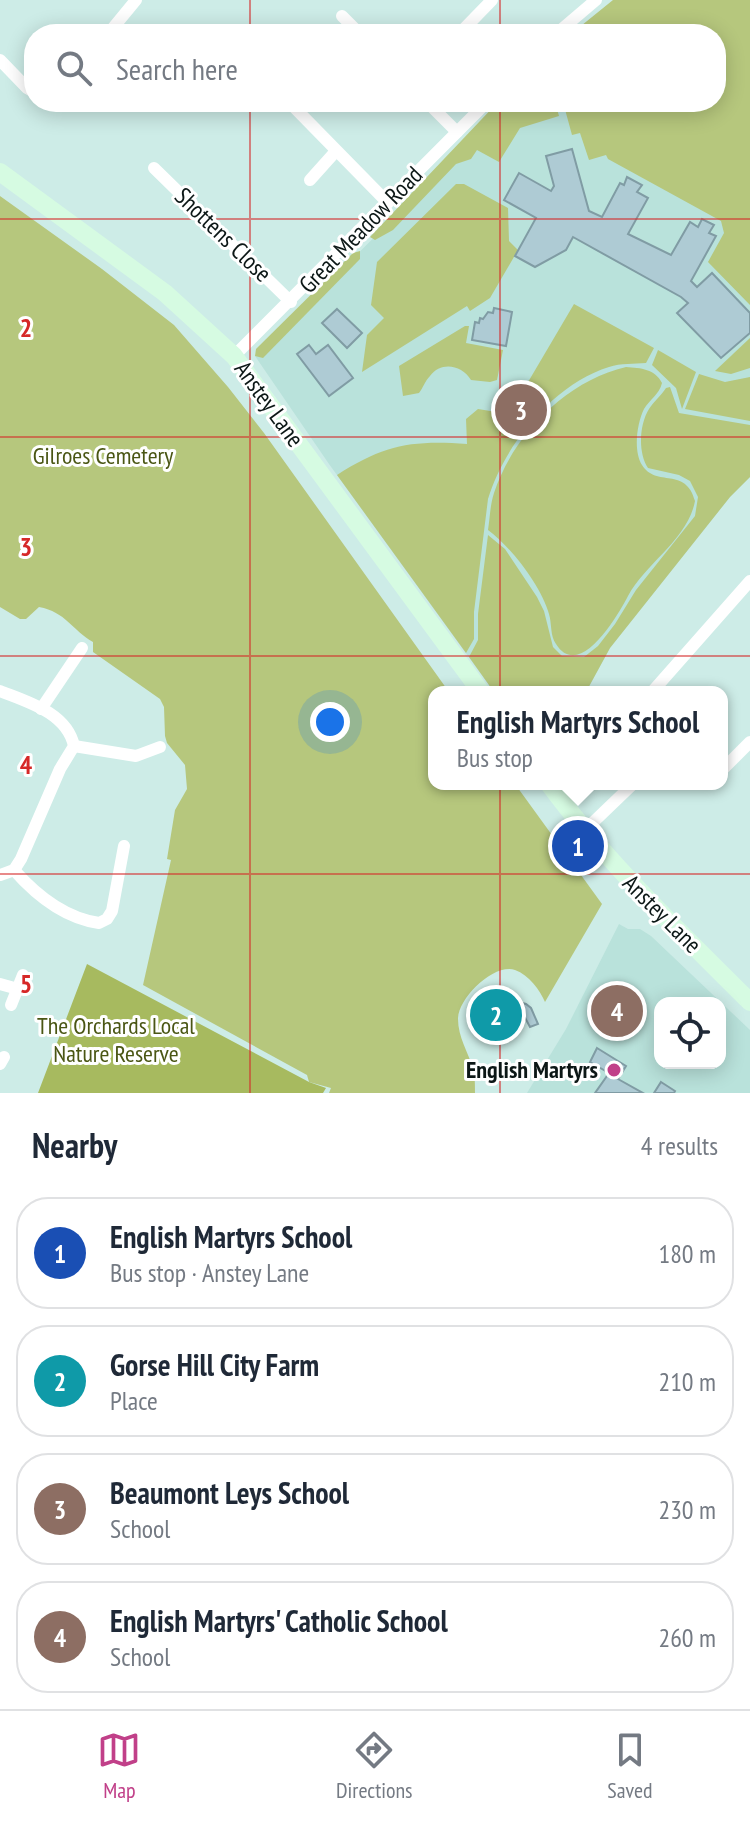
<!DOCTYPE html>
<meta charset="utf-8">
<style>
:root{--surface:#fff;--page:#f6f6f7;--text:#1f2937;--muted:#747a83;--line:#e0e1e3;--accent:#c14089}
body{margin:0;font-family:"PT Sans Narrow",sans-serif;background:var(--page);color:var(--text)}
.controls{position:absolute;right:24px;bottom:24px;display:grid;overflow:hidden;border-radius:16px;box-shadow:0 4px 20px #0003}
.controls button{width:72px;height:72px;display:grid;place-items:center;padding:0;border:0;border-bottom:2px solid var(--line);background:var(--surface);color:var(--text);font:40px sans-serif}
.you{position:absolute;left:330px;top:722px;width:28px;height:28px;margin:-20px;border:6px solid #fff;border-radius:50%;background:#1a73e8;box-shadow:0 0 0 12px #1a73e833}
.badge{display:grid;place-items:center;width:52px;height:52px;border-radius:50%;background:var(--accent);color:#fff;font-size:26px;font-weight:700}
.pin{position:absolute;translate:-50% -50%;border:4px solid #fff;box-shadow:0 2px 8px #0006}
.popup{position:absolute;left:428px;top:686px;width:300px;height:104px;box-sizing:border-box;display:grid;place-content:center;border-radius:16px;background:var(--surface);filter:drop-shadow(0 2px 6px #0005);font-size:26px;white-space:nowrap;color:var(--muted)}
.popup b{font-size:30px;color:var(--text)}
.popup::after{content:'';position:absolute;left:50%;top:100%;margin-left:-16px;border:16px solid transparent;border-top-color:var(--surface)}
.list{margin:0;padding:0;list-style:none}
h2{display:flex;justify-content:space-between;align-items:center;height:104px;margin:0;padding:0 32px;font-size:34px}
h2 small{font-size:26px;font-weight:400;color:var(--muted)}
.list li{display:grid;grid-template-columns:52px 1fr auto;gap:24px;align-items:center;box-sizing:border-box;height:112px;margin:0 16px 16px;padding:0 16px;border:2px solid var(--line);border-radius:32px}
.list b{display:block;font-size:30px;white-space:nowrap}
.list p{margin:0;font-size:26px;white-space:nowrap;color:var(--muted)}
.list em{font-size:26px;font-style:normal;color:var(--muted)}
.icon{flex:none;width:44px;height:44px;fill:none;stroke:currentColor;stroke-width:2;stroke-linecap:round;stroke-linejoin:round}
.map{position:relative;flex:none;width:750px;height:1093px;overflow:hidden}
.search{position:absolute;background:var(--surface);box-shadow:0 4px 20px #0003;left:24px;right:24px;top:24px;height:88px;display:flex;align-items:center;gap:20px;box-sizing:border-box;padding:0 28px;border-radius:32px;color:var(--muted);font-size:30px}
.sheet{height:616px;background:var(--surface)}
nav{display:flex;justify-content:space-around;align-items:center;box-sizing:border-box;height:112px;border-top:2px solid var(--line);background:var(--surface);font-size:22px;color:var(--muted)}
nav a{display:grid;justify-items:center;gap:4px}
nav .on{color:var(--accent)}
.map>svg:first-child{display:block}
.built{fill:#b9e2db;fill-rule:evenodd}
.green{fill:#b6c77d}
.forest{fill:#a7ba5f}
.building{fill:#aecbd4;stroke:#809ca4;stroke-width:2}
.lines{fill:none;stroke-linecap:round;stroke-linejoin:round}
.minor{stroke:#fff;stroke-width:12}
.secondary{stroke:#d6fbe2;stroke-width:18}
.grid{fill:none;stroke:#d62828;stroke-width:2;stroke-opacity:0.55}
.poi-dot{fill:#c14089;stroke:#fff;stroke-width:3}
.labels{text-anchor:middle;stroke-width:6;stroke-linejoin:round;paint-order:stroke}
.street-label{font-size:24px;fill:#0c1716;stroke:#fff}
.park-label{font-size:24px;fill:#4a5614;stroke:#fff}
.poi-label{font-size:24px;font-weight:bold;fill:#0c1716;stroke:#fff;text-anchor:end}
.grid-label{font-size:26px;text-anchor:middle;font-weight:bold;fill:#d62828;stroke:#fff;stroke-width:6;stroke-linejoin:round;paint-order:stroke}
</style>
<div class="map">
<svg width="750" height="1093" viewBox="0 0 750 1093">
<rect width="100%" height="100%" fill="#cdece7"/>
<!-- built -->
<g class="built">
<polygon points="750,0 750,477 730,497 610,648 586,692 494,692 329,464 255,356 510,102 716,102 716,34"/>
<path d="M619,924L628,929H640L651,936L750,1030V1093H527L566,1029ZM660,1003H720V1063H660Z"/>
</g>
<!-- green -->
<g class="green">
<polygon points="613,0 750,0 750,305 708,262 724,233 721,221 608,159 606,155 589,160 580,133 572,135 563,102 716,102 716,34 571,34"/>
<polygon points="498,102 555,102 559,116 520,128 499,162 477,150 471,159 456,164 393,230 375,240 370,237"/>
<polygon points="456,184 464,184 508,208 509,241 518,250 490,298 470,311 467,306 362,372 367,335 384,318 371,305 377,262"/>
<path d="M0,196L102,269L174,325L228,387L264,433L449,692H434V784H515L602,904L545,1002C540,990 529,975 515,970C494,963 458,998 458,1019C458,1037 468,1052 473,1068C475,1075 475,1085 475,1093H329L331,1088L309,1082L307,1075L143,985L171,860L167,859L175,810L187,789L185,765L167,743L165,736L164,707L160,699L93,652V642C72,630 66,612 39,607L26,619H20L0,607Z"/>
<polygon points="360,251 360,259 263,358 255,356 256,349 353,253"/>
<path d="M574,304L654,348L646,363C634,364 621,363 609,367C554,384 504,445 488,499L474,612V639L466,653L337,475C384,445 411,440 467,444L466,419L478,409L520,416L525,403L524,394H521Z"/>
<path d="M465,326H469L466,343L503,350L497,380L490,382L471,380C462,365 441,361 430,376C425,381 423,388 419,393L403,396L399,366Z"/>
<polygon points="750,338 750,368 731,374 715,371"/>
<polygon points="658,350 696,372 682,409 676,388 652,365"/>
<path d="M626,367C641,368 655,369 662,383C659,395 650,399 644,409C637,423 633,451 642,465C656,488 686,466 695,501C688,539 646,563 628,596C619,613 580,682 556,644C550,636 552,624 549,614C541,586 512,548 488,530C490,518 490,505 494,493C513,435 566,381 626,367Z"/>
<polygon points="699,374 725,382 750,377 750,421 685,409"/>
<path d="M670,387L679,413L750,425V477L730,497L610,648L586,692H494L469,657L478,640V614L488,535L505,549L537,597L544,611L553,647L562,656L584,657L598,646L615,624L636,590L695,516L698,497L690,481L679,475L648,468C638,453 639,425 649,409C654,401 661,396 666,388Z"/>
</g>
<!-- forest -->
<polygon class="forest" points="87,964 309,1082 326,1088 323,1093 38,1093"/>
<!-- building -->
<g class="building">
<polygon points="572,149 589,211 602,217 620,183 624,185 627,177 642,185 637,192 648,198 628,234 671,255 690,222 698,227 702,219 714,225 709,233 716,236 691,281 697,287 712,273 750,313 750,333 721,358 677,313 688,303 681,297 573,237 566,250 535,267 515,256 536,218 504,200 519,173 551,191 554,186 546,156"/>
<polygon points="494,308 512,312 506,346 472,340 475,322 479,323 480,318 483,319 488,312 493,313"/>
<polygon points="337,309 362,333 347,348 322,323"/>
<polygon points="309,345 316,354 328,345 353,378 329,396 297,354"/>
<polygon points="515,1001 526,1004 531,1008 538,1024 530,1027 522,1012 514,1010 488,1025 482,1020 503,1004"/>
<polygon points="597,1048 626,1066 618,1079 643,1093 595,1093 609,1073 590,1062"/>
<polygon points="661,1082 675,1091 674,1093 654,1093"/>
</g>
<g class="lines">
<!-- minor -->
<g class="minor">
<polyline points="342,16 360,34"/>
<polyline points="108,34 136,0"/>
<polyline points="459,34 492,0"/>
<polyline points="556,34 596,0"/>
<polyline points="0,60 27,88 34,92"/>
<polyline points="289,102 388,203"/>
<polyline points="427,102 457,132"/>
<polyline points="154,168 291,302"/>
<polyline points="310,180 336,151"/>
<polyline points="234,356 487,102"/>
<path d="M0,691C28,702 67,713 74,746L60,769L21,859L14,870L0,875"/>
<polyline points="652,692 750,581"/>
<polyline points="41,709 82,648"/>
<polyline points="74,746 136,756 160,747"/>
<polyline points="722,770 750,742"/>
<polyline points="584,831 633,784"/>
<path d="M14,870C36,895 64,918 99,923L107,919L112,911L124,846"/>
<polyline points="0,984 18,989"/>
<polyline points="11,1005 23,975"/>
<polyline points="0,1064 4,1057"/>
</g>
<!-- secondary -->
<g class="secondary">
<polyline points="0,172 165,293 234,356 481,692"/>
<path d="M549,784C608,864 680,932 750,1002"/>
</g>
</g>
<!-- grid -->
<path class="grid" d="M250,0V34M500,0V34M250,102V1093M500,102V1093M0,219H750M0,437H750M0,656H750M0,874H750"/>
<!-- markers -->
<circle class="poi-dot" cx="614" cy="1070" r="8"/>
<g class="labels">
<!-- street labels -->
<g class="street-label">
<text transform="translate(361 230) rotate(-46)" y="8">Great Meadow Road</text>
<text transform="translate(223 235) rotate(44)" y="8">Shottens Close</text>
<text transform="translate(269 404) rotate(54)" y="8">Anstey Lane</text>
<text transform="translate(662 914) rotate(45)" y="8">Anstey Lane</text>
</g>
<!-- park labels -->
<g class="park-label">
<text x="103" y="464">Gilroes Cemetery</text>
<text x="116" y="1034">The Orchards Local<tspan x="116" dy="28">Nature Reserve</tspan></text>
</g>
<!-- poi labels -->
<g class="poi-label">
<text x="598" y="1078">English Martyrs</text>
</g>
</g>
<g class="grid-label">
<text x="26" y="337">2</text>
<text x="26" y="556">3</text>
<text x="26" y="774">4</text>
<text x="26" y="993">5</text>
</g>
</svg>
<div class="controls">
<button><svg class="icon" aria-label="locate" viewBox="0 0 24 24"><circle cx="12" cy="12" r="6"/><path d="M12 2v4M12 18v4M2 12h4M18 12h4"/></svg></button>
</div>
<div class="you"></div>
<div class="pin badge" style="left:578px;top:846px;background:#1a4fb4">1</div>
<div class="popup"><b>English Martyrs School</b>Bus stop</div>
<div class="pin badge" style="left:496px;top:1015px;background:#0f9aa8">2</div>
<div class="pin badge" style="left:521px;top:410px;background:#8d6e63">3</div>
<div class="pin badge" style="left:617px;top:1011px;background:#8d6e63">4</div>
<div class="search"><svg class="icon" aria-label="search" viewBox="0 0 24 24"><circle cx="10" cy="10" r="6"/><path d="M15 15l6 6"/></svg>Search here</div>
</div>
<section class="sheet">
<h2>Nearby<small>4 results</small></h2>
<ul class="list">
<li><span class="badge" style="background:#1a4fb4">1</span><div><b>English Martyrs School</b><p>Bus stop · Anstey Lane</p></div><em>180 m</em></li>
<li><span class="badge" style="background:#0f9aa8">2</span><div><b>Gorse Hill City Farm</b><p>Place</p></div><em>210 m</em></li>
<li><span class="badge" style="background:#8d6e63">3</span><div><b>Beaumont Leys School</b><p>School</p></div><em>230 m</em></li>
<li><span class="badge" style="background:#8d6e63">4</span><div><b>English Martyrs' Catholic School</b><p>School</p></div><em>260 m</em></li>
</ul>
</section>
<nav>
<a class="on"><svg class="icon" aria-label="map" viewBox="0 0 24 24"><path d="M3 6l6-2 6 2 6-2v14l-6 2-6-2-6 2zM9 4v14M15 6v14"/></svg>Map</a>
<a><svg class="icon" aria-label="directions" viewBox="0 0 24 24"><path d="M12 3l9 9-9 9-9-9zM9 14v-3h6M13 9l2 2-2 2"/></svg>Directions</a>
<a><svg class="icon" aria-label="saved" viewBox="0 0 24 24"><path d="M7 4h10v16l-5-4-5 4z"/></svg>Saved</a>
</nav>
